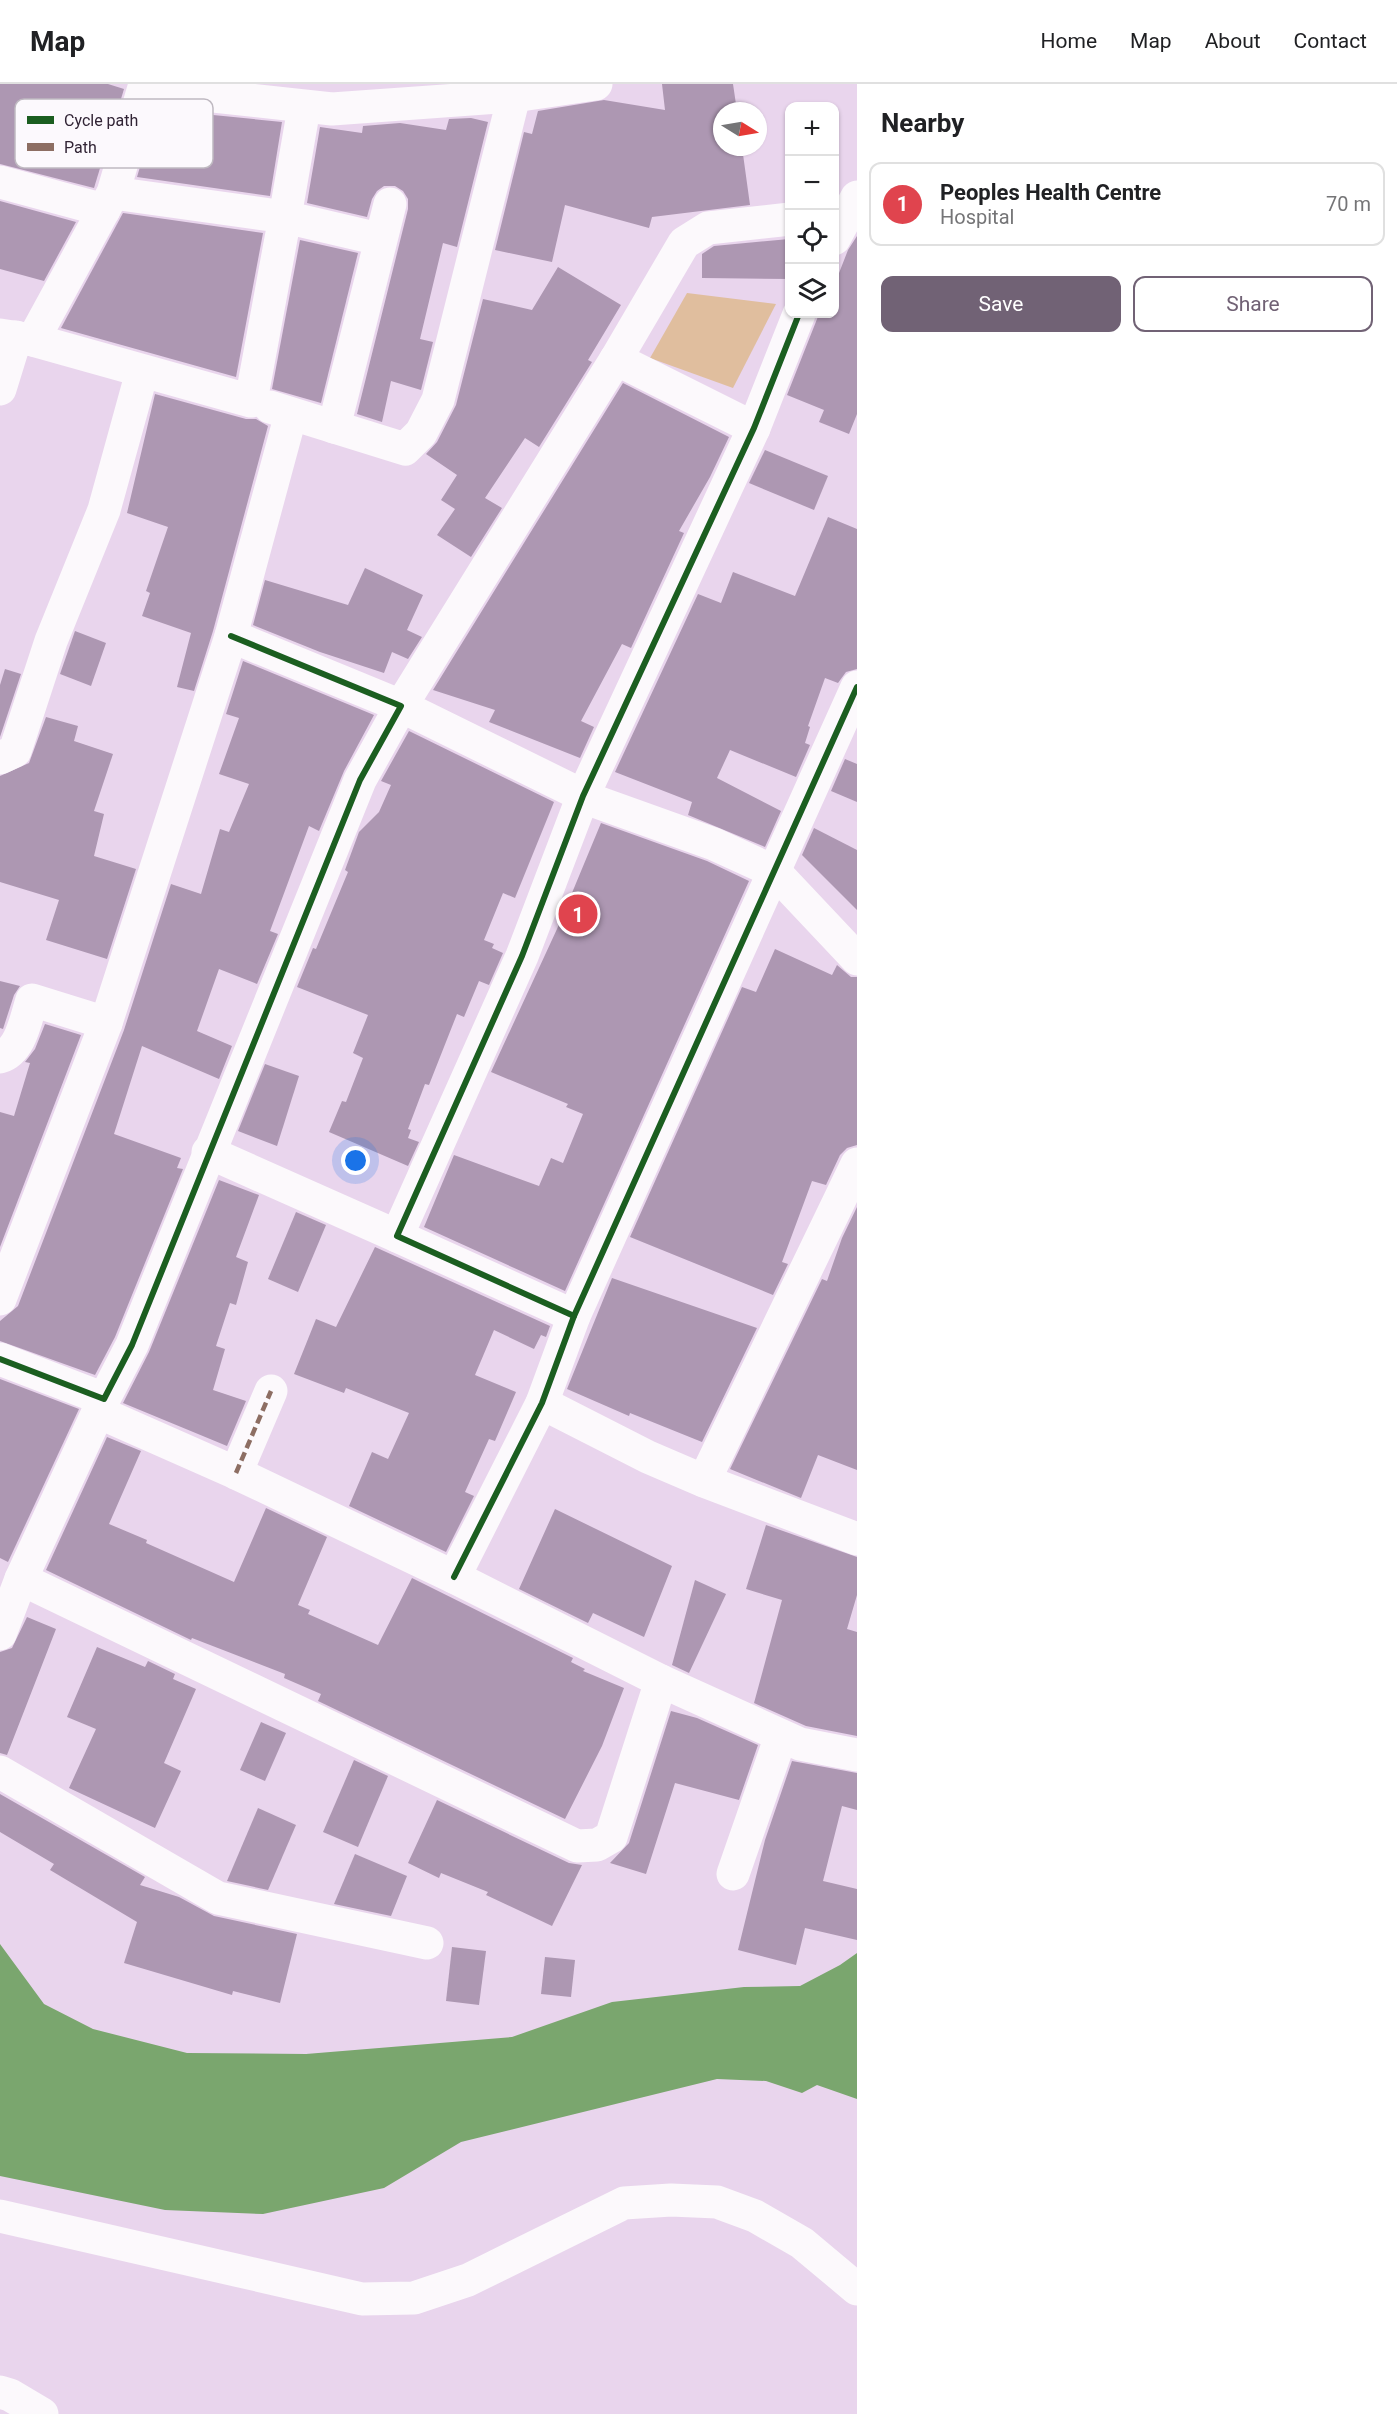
<!DOCTYPE html>
<meta charset="utf-8">
<style>
:root{--surface:#fff;--page:#f2f2f2;--text:#202124;--muted:#757577;--line:#e0e0e0;--accent:#716275}
body{margin:0;font-family:Roboto,sans-serif;background:var(--page);color:var(--text)}
.controls{position:absolute;right:18px;top:18px;display:grid;overflow:hidden;border-radius:12px;box-shadow:0 2px 4px #0004}
.controls button{width:54px;height:54px;display:grid;place-items:center;padding:0;border:0;border-bottom:2px solid var(--line);background:var(--surface);color:var(--text);font:30px sans-serif}
.compass{position:absolute;left:713px;top:18px;width:54px;height:54px;border-radius:50%;background:var(--surface);box-shadow:0 2px 4px #0004;rotate:101deg}
.you{position:absolute;left:356px;top:1077px;width:21px;height:21px;margin:-15px;border:4px solid #fff;border-radius:50%;background:#1a73e8;box-shadow:0 0 0 9px #1a73e833}
.badge{display:grid;place-items:center;width:39px;height:39px;border-radius:50%;background:var(--accent);color:#fff;font-size:20px;font-weight:700}
.pin{position:absolute;translate:-50% -50%;border:3px solid #fff;box-shadow:0 2px 6px #0006}
.list{margin:0;padding:0;list-style:none}
h2{display:flex;justify-content:space-between;align-items:center;height:78px;margin:0;padding:0 24px;font-size:26px}
h2 small{font-size:20px;font-weight:400;color:var(--muted)}
.list li{display:grid;grid-template-columns:39px 1fr auto;gap:18px;align-items:center;box-sizing:border-box;height:84px;margin:0 12px 12px;padding:0 12px;border:2px solid var(--line);border-radius:12px}
.list b{display:block;font-size:22px;white-space:nowrap}
.list p{margin:0;font-size:20px;white-space:nowrap;color:var(--muted)}
.list em{font-size:20px;font-style:normal;color:var(--muted)}
.actions{display:flex;gap:12px;padding:18px 24px}
.actions a{flex:1;padding:14px 0;border:2px solid var(--accent);border-radius:12px;text-align:center;font-size:21px;color:var(--accent)}
.actions .main{background:var(--accent);color:#fff}
.icon{flex:none;width:33px;height:33px;fill:none;stroke:currentColor;stroke-width:2;stroke-linecap:round;stroke-linejoin:round}
.map{position:relative;flex:none;width:857px;height:2330px;overflow:hidden}
header{display:flex;align-items:center;gap:36px;box-sizing:border-box;height:84px;padding:0 30px;background:var(--surface);border-bottom:2px solid var(--line)}
header strong{font-size:28px}
nav{display:flex;gap:33px;margin-inline-start:auto;font-size:21px}
main{display:flex}
aside{flex:1;background:var(--surface)}
.map>svg:first-child{display:block}
.green{fill:#e0be9e}
.water{fill:#7aa66e}
.building{fill:#ad97b2}
.lines{fill:none;stroke-linecap:round;stroke-linejoin:round}
.minor{stroke:#fcf9fc;stroke-width:33}
.quiet{stroke:#8d6e63;stroke-width:4.5;stroke-dasharray:9 4.5;stroke-linecap:butt}
.cycleway-casing{stroke:#fcf9fd;stroke-width:10}
.cycleway{stroke:#1b5e20;stroke-width:6}
.key{fill:#fcf9fd;stroke:#bfb9c1;stroke-width:1.5}
.key-label{font-size:16px;fill:#312435}
</style>
<header>
<strong>Map</strong>
<nav><a>Home</a><a>Map</a><a>About</a><a>Contact</a></nav>
</header>
<main>
<div class="map">
<svg width="857" height="2330" viewBox="0 0 857 2330">
<rect width="100%" height="100%" fill="#e9d5ed"/>
<!-- green -->
<polygon class="green" points="687,209 776,220 733,304 650,274"/>
<!-- water -->
<polygon class="water" points="0,1860 44,1920 93,1945 187,1969 306,1970 512,1953 612,1918 744,1903 800,1902 840,1881 857,1869 857,2015 817,2001 802,2009 766,1997 717,1995 461,2058 384,2104 263,2130 165,2126 0,2092"/>
<!-- building -->
<g class="building">
<polygon points="0,0 108,0 124,5 94,104 0,80"/>
<polygon points="662,0 733,0 737,27 722,27 722,63 742,63 750,121 652,133 649,144 565,121 552,178 495,166 524,48 532,50 538,27 604,16 665,26"/>
<polygon points="158,22 193,29 282,38 270,112 137,93"/>
<polygon points="471,34 488,38 457,163 443,159 420,255 433,258 421,306 391,297 382,338 357,330 408,125 408,115 403,107 395,102 384,102 377,107 372,115 367,133 307,119 320,43 362,49 363,42 400,39 446,46 449,35"/>
<polygon points="0,117 76,138 44,197 0,185"/>
<polygon points="123,129 263,149 236,293 61,244"/>
<polygon points="857,152 857,330 849,350 819,338 824,326 787,311 819,230 834,230 834,202 848,166"/>
<polygon points="789,155 789,195 702,194 702,170 714,162"/>
<polygon points="300,156 358,169 321,319 272,305"/>
<polygon points="558,183 621,221 588,276 592,278 539,363 525,354 485,414 502,424 471,473 437,451 455,425 441,416 457,391 426,370 437,358 456,321 483,215 532,226"/>
<polygon points="623,299 729,353 710,393 679,447 684,449 631,564 622,560 581,637 594,643 580,674 489,638 495,626 433,606"/>
<polygon points="155,310 246,335 256,335 268,342 213,547 194,607 177,603 191,549 142,532 150,509 146,507 168,443 127,429"/>
<polygon points="765,366 828,392 814,426 749,399"/>
<polygon points="828,433 857,445 857,585 846,588 838,599 825,594 808,642 810,643 805,659 810,661 796,693 730,666 717,694 781,727 765,763 688,731 692,718 615,688 698,510 721,519 733,488 795,512"/>
<polygon points="365,484 423,511 407,546 422,553 408,575 392,568 384,589 320,568 253,541 265,496 348,521"/>
<polygon points="75,547 106,559 91,602 60,590"/>
<polygon points="243,577 374,631 344,687 319,747 309,742 270,847 278,850 257,900 219,885 197,947 232,962 219,995 142,962 114,1050 181,1074 177,1084 183,1085 115,1253 95,1291 0,1257 0,1237 18,1222 124,946 171,800 201,810 220,745 229,748 249,700 219,690 239,634 226,630"/>
<polygon points="5,585 21,590 0,653 0,601"/>
<polygon points="46,633 78,642 74,657 113,670 94,727 104,730 94,772 136,785 107,875 46,856 59,816 0,798 0,692 29,679"/>
<polygon points="409,647 554,718 515,814 503,809 484,856 494,860 492,864 503,869 489,901 479,897 464,933 457,930 429,1001 425,1000 408,1045 411,1046 408,1054 419,1058 408,1082 329,1048 342,1017 346,1018 363,974 353,969 368,931 297,903 313,864 316,865 348,788 345,786 359,748 379,728 391,701 381,697"/>
<polygon points="845,675 857,680 857,718 831,707"/>
<polygon points="601,739 707,777 749,797 565,1207 424,1143 454,1071 539,1102 551,1074 563,1079 583,1030 566,1023 568,1020 491,988 557,845"/>
<polygon points="814,744 857,766 857,826 802,771"/>
<polygon points="775,865 832,891 837,881 851,893 857,893 857,1061 847,1064 840,1071 826,1101 812,1097 782,1178 788,1180 773,1211 630,1153 742,903 756,908"/>
<polygon points="0,897 20,902 14,911 3,945 0,944"/>
<polygon points="45,940 81,951 0,1163 0,1028 14,1032 30,979 25,978 35,965"/>
<polygon points="265,980 299,992 277,1062 238,1047"/>
<polygon points="219,1096 259,1111 236,1173 248,1178 236,1221 230,1219 216,1262 225,1265 213,1306 246,1317 227,1362 123,1319 149,1268"/>
<polygon points="857,1123 857,1386 818,1371 801,1414 730,1385 822,1195 827,1197 842,1154"/>
<polygon points="296,1128 326,1141 298,1208 268,1195"/>
<polygon points="375,1163 550,1242 546,1253 541,1251 534,1265 494,1246 475,1291 516,1308 495,1357 489,1355 465,1408 474,1412 446,1468 349,1422 372,1368 388,1375 409,1329 346,1304 344,1309 294,1290 316,1235 336,1243"/>
<polygon points="612,1194 757,1244 702,1358 630,1329 629,1332 567,1305"/>
<polygon points="0,1295 79,1325 8,1478 0,1474"/>
<polygon points="107,1353 141,1367 109,1440 147,1456 146,1459 234,1498 266,1424 327,1453 298,1521 310,1526 308,1530 378,1561 412,1494 573,1574 571,1578 585,1585 583,1587 624,1604 602,1662 565,1735 318,1617 321,1610 284,1594 285,1590 192,1554 191,1556 46,1486"/>
<polygon points="555,1425 672,1482 644,1553 593,1529 588,1539 519,1505"/>
<polygon points="766,1441 857,1473 857,1511 847,1545 857,1548 857,1652 806,1642 754,1619 782,1516 746,1505"/>
<polygon points="695,1496 726,1510 689,1589 672,1581"/>
<polygon points="27,1533 56,1545 7,1671 0,1669 0,1568 12,1564"/>
<polygon points="97,1563 145,1583 148,1577 175,1590 173,1595 196,1605 164,1679 181,1687 155,1744 69,1704 96,1645 67,1633"/>
<polygon points="671,1627 697,1634 758,1661 739,1716 675,1699 646,1790 610,1779 629,1759"/>
<polygon points="261,1638 286,1649 265,1697 240,1686"/>
<polygon points="354,1676 388,1692 358,1763 323,1748"/>
<polygon points="792,1677 857,1689 857,1726 842,1722 823,1797 857,1805 857,1856 805,1844 796,1881 738,1866 765,1756"/>
<polygon points="0,1710 145,1793 140,1801 179,1813 214,1832 297,1850 280,1919 233,1907 232,1911 124,1879 137,1838 50,1786 54,1780 0,1748"/>
<polygon points="437,1716 569,1779 582,1781 552,1842 486,1811 488,1808 441,1789 439,1794 408,1779"/>
<polygon points="258,1724 296,1741 268,1806 227,1797"/>
<polygon points="355,1770 407,1792 391,1832 334,1820"/>
<polygon points="452,1863 486,1867 479,1921 446,1917"/>
<polygon points="545,1873 575,1876 571,1913 541,1910"/>
</g>
<g class="lines">
<!-- minor -->
<g class="minor">
<polyline points="145,0 195,10 332,25 514,12 596,0"/>
<polyline points="304,24 285,133 379,155"/>
<polyline points="0,98 104,126"/>
<polyline points="790,135 708,144 684,159 616,275 401,622 594,717 714,760 775,788 857,875"/>
<polyline points="834,155 857,113"/>
<polyline points="0,251 33,256 251,317 285,133 113,109"/>
<polyline points="33,256 113,109 145,0"/>
<polyline points="616,275 754,344"/>
<polyline points="0,305 16,253"/>
<polyline points="270,323 405,365 421,349 438,316 514,12"/>
<polyline points="334,343 390,120"/>
<polyline points="0,674 15,667 51,557 104,426 142,288"/>
<path d="M0,973C21,967 26,934 32,916L106,939"/>
<polyline points="208,1068 397,1152"/>
<polyline points="0,1215 106,939 231,552 291,330"/>
<polyline points="574,1232 397,1152 522,872 583,712 754,344 799,230"/>
<polyline points="0,1275 104,1315 132,1261 360,696 401,622 231,552"/>
<polyline points="542,1319 648,1373 704,1397 857,1455"/>
<polyline points="98,1328 236,1389 454,1493 661,1597 800,1660 857,1671"/>
<polyline points="236,1389 271,1307"/>
<polyline points="704,1397 857,1080"/>
<polyline points="454,1493 542,1319 574,1232 857,603"/>
<polyline points="21,1495 577,1762 597,1761 611,1753 661,1597"/>
<polyline points="0,1550 21,1495 104,1315"/>
<polyline points="0,1688 218,1814 427,1859"/>
<polyline points="733,1790 781,1652"/>
<polyline points="0,2132 362,2215 414,2214 468,2196 624,2119 671,2116 717,2118 755,2132 802,2159 857,2205"/>
<polyline points="0,2308 10,2311 42,2330"/>
</g>
<!-- quiet -->
<polyline class="quiet" points="236,1389 271,1307"/>
<defs>
<g id="cycleway">
<polyline points="574,1232 397,1152 522,872 583,712 754,344 799,230"/>
<polyline points="0,1275 104,1315 132,1261 360,696 401,622 231,552"/>
<polyline points="454,1493 542,1319 574,1232 857,603"/>
</g>
</defs>
<!-- cycleway casing -->
<use href="#cycleway" class="cycleway-casing"/>
<!-- cycleway -->
<use href="#cycleway" class="cycleway"/>
</g>
<!-- legend -->
<rect x="15" y="15" width="198" height="69" rx="9" class="key"/>
<rect x="27" y="32" width="27" height="8" fill="#1b5e20"/>
<rect x="27" y="59" width="27" height="8" fill="#8d6e63"/>
<g class="key-label">
<text x="64" y="42">Cycle path</text>
<text x="64" y="69">Path</text>
</g>
</svg>
<div class="controls">
<button>+</button>
<button>−</button>
<button><svg class="icon" aria-label="locate" viewBox="0 0 24 24"><circle cx="12" cy="12" r="6"/><path d="M12 2v4M12 18v4M2 12h4M18 12h4"/></svg></button>
<button><svg class="icon" aria-label="layers" viewBox="0 0 24 24"><path d="M12 4l9 5-9 5-9-5zM3 14l9 5 9-5"/></svg></button>
</div>
<svg class="compass" viewBox="-18 -18 36 36"><path d="M0-13l5 13h-10z" fill="#e53935"/><path d="M0 13l5-13h-10z" fill="#757577"/></svg>
<div class="you"></div>
<div class="pin badge" style="left:578px;top:830px;background:#e0444e">1</div>
</div>
<aside>
<h2>Nearby<small></small></h2>
<ul class="list">
<li><span class="badge" style="background:#e0444e">1</span><div><b>Peoples Health Centre</b><p>Hospital</p></div><em>70 m</em></li>
</ul>
<div class="actions"><a class="main">Save</a><a>Share</a></div>
</aside>
</main>
